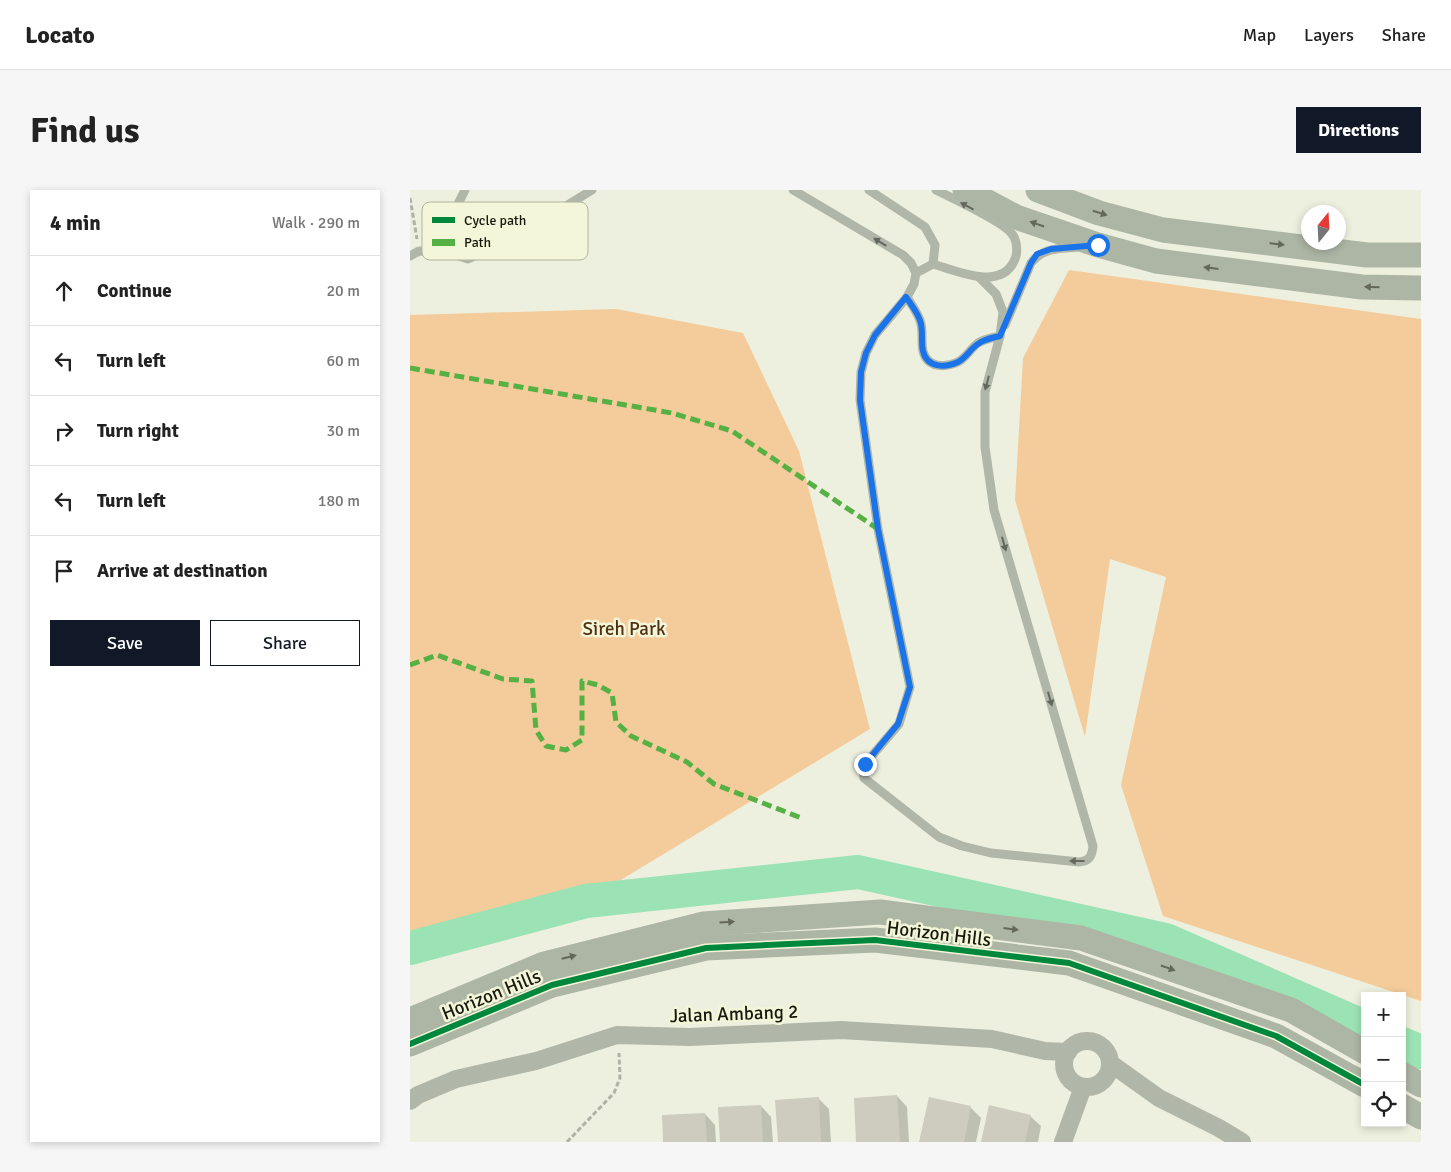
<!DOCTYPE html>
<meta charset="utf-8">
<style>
:root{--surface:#fff;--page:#f6f6f6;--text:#222;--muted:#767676;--line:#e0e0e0;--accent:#111827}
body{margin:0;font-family:Signika,sans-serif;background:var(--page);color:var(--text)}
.controls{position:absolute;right:15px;bottom:15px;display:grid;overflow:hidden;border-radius:0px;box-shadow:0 2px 8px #0003}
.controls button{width:45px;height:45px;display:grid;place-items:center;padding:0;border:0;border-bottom:1px solid var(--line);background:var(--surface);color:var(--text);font:25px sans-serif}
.compass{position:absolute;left:891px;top:15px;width:45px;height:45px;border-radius:50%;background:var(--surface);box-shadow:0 2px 8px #0003;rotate:18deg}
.stop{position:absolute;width:15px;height:15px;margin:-11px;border:4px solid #1a73e8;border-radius:50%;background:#fff}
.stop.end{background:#1a73e8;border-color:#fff;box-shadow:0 1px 5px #0008}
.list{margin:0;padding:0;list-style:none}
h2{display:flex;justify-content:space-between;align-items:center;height:65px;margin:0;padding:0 20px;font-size:21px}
h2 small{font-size:16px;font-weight:400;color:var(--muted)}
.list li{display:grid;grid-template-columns:32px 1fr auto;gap:15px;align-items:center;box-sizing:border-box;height:70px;padding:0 20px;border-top:1px solid var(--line)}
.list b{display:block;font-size:19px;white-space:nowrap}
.list em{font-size:16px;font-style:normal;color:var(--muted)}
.actions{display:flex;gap:10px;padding:15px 20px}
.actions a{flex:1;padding:11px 0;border:1px solid var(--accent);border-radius:0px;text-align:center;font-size:18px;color:var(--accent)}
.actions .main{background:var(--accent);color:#fff}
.icon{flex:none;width:28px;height:28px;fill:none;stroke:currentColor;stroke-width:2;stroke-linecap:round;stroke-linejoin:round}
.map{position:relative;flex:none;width:1011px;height:952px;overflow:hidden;border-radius:0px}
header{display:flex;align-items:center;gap:30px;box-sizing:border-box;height:70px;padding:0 25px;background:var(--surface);border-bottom:1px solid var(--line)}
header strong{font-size:24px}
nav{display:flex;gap:28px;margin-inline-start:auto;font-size:18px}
.intro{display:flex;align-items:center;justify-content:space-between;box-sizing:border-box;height:120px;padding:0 30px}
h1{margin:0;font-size:35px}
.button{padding:12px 22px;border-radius:0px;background:var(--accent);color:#fff;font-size:18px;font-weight:700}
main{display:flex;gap:30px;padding:0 30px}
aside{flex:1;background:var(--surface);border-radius:0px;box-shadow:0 2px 8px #0003}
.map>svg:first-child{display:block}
.forest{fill:#f4cb9a}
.shadow{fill:#0003}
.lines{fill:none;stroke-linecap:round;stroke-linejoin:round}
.river{stroke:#9be3b4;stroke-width:34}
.building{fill:#cdccbf}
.path{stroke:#aeb3a7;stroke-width:3;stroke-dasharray:5 2.5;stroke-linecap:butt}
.lane{stroke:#b0b7a9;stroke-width:9}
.street{stroke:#b0b7a9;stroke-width:18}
.secondary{stroke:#adb5a5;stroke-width:25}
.quiet{stroke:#55b144;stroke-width:5;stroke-dasharray:10 5;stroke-linecap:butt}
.cycleway-casing{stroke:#f4f6d9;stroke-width:9}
.cycleway{stroke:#00873e;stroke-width:6}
.oneway{fill:#64685c}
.oneway2{fill:#63685a}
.route{stroke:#1a73e8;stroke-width:6}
.labels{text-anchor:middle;stroke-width:5;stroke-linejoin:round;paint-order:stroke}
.park-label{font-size:19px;fill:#503112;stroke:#f4f6d9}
.street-label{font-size:19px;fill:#191a0f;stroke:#f4f6d9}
.key{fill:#f4f6d9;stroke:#b2b49c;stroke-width:1}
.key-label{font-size:14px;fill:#191a0f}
</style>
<header>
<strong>Locato</strong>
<nav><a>Map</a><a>Layers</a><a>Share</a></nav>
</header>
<div class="intro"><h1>Find us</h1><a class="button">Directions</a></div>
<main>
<aside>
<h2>4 min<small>Walk · 290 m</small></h2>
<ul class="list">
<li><svg class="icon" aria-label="ahead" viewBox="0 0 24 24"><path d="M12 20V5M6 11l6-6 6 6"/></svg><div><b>Continue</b></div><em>20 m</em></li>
<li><svg class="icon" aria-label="left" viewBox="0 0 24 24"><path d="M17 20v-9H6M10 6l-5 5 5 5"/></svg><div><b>Turn left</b></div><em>60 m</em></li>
<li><svg class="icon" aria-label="right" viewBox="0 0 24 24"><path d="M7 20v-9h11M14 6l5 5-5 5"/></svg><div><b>Turn right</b></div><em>30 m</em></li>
<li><svg class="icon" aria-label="left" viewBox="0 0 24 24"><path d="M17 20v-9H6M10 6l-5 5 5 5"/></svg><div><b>Turn left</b></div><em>180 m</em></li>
<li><svg class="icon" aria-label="arrive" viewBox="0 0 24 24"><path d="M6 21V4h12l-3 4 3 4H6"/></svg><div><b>Arrive at destination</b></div></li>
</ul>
<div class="actions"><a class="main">Save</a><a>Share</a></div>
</aside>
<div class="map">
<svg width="1011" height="952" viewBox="0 0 1011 952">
<rect width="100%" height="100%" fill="#eef0df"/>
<!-- forest -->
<g class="forest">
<polygon points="659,80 1011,129 1011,811 753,726 711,595 756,387 700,369 675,547 605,310 613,168"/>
<polygon points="206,119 333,143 389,261 460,539 176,711 0,758 0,125"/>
</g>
<!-- shadow -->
<g class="shadow">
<polygon points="487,906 497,917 499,952 447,952"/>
<polygon points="520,908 561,918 571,928 566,952 510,952"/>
<polygon points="409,909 419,919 421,952 369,952"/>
<polygon points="351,916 361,927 363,952 311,952"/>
<polygon points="295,924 305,935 306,952 254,952"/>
<polygon points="620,926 631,936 628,952 572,952"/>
</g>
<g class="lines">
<!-- river -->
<g class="river">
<polyline points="0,758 176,711 448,682 756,750 955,837"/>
<polyline points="992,854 1011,862"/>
</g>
</g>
<!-- building -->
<g class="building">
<polygon points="487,905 490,952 446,952 444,908"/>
<polygon points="409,907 411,952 368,952 365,910"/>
<polygon points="519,907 561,916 554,952 509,952"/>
<polygon points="351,915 353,952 310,952 308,917"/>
<polygon points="579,915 621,925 615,952 571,952"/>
<polygon points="295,923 297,952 253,952 252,925"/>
</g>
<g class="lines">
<!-- path -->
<g class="path">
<polyline points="0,8 7,49"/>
<polyline points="157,952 204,903 210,888 209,863"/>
</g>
<!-- lane -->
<g class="lane">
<polyline points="55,0 47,16 36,62 58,69 101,50 182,0"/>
<polyline points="383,0 493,65 501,73 506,83"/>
<polyline points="459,0 515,37 525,55 523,74"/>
<polyline points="0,66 9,61 36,62"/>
<path d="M523,74L506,83L504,94L497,107L465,145L456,163L451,182L450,210L468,339L500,497L489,534L455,574L453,580L454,588L529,647L552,656L581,663L669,672C679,671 682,667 683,656L584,320L575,257V202L590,146L593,122L586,104L569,87"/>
<path d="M523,74C547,81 592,102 605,69C608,62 607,50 602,44C594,32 542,8 526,0"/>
<path d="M497,107C502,116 509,124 511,134C513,143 511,152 513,161C517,178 535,178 548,172C557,167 560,159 568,153C574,149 582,148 590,146"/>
<path d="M595,135L621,73C633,57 650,59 668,57"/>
</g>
<!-- street -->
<g class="street">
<circle cx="677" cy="874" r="23"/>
<polyline points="700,873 749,908 809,938 832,952"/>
<polyline points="0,911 8,905 46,889 126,871 207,845 280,847 431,840 582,849 635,861 658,862"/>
<polyline points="653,952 673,897"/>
</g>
<!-- secondary -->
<g class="secondary">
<polyline points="555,0 606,27 688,55 746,71 952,97 1011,98"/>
<polyline points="628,0 689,23 753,40 957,65 1011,65"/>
<polyline points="0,830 134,774 293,734 470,722 671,748 881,820 955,862"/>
<polyline points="0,854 142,795 296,758 465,750 659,773 866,846 955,895"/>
<polyline points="992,884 1011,895"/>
<polyline points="992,916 1011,927"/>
</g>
<!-- quiet -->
<g class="quiet">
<polyline points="0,178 262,223 322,241 468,339"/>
<polyline points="0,475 27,465 93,489 122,491 126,540 136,556 156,560 172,550 172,491 188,495 202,503 206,532 221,546 277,572 304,594 394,629"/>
</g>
<defs>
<polyline id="cycleway" points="0,854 142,795 296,758 465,750 659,773 866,846 955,895"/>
</defs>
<!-- cycleway casing -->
<use href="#cycleway" class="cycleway-casing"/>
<!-- cycleway -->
<use href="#cycleway" class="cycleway"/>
</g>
<!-- one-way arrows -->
<defs><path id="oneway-solid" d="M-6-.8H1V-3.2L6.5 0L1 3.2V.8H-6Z" transform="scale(1.25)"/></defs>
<g class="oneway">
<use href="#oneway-solid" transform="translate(557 16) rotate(-152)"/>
<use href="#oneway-solid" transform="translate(470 52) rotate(-149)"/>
<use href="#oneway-solid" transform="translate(577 193) rotate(105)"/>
<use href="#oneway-solid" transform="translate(594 354) rotate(74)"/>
<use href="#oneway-solid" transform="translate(640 509) rotate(74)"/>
<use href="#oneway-solid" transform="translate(667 671) rotate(180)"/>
</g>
<g class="oneway2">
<use href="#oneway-solid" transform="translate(690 23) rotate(17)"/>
<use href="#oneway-solid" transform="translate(627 34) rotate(-161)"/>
<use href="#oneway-solid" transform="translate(867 54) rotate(7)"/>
<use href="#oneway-solid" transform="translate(801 78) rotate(-173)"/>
<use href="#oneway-solid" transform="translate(962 97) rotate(-179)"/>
<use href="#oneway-solid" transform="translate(317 732) rotate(-4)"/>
<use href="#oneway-solid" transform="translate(601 739) rotate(7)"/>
<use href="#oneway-solid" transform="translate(159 767) rotate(-14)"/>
<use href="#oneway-solid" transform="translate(758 778) rotate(19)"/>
</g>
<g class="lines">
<!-- route -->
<path class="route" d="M455,574L488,534L500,497L468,339L450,210L451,182L456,163L465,145L496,107C502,116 509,124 511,134C513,143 511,153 513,161C517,178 535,178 548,172C557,167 560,159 568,154C574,149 582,148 590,146L621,73L627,64L641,59L688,55"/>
</g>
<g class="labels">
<!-- park labels -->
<g class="park-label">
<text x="214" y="445">Sireh Park</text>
</g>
<!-- street labels -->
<g class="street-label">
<text transform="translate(529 743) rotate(7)" y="7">Horizon Hills</text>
<text transform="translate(81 804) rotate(-22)" y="7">Horizon Hills</text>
<text transform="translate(324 823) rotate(-2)" y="7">Jalan Ambang 2</text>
</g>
</g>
<!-- legend -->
<rect x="12" y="12" width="166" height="58" rx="8" class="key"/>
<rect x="22" y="27" width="23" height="6" fill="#00873e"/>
<rect x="22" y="49" width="23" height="7" fill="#55b144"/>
<g class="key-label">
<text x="54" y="35">Cycle path</text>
<text x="54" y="57">Path</text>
</g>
</svg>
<div class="controls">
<button>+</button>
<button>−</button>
<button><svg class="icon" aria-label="locate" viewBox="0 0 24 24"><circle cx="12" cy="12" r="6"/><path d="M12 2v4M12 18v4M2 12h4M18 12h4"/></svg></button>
</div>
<svg class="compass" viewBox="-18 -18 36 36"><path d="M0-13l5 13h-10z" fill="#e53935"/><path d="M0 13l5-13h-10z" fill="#767676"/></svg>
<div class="stop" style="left:688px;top:55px"></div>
<div class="stop end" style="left:455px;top:574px"></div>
</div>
</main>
